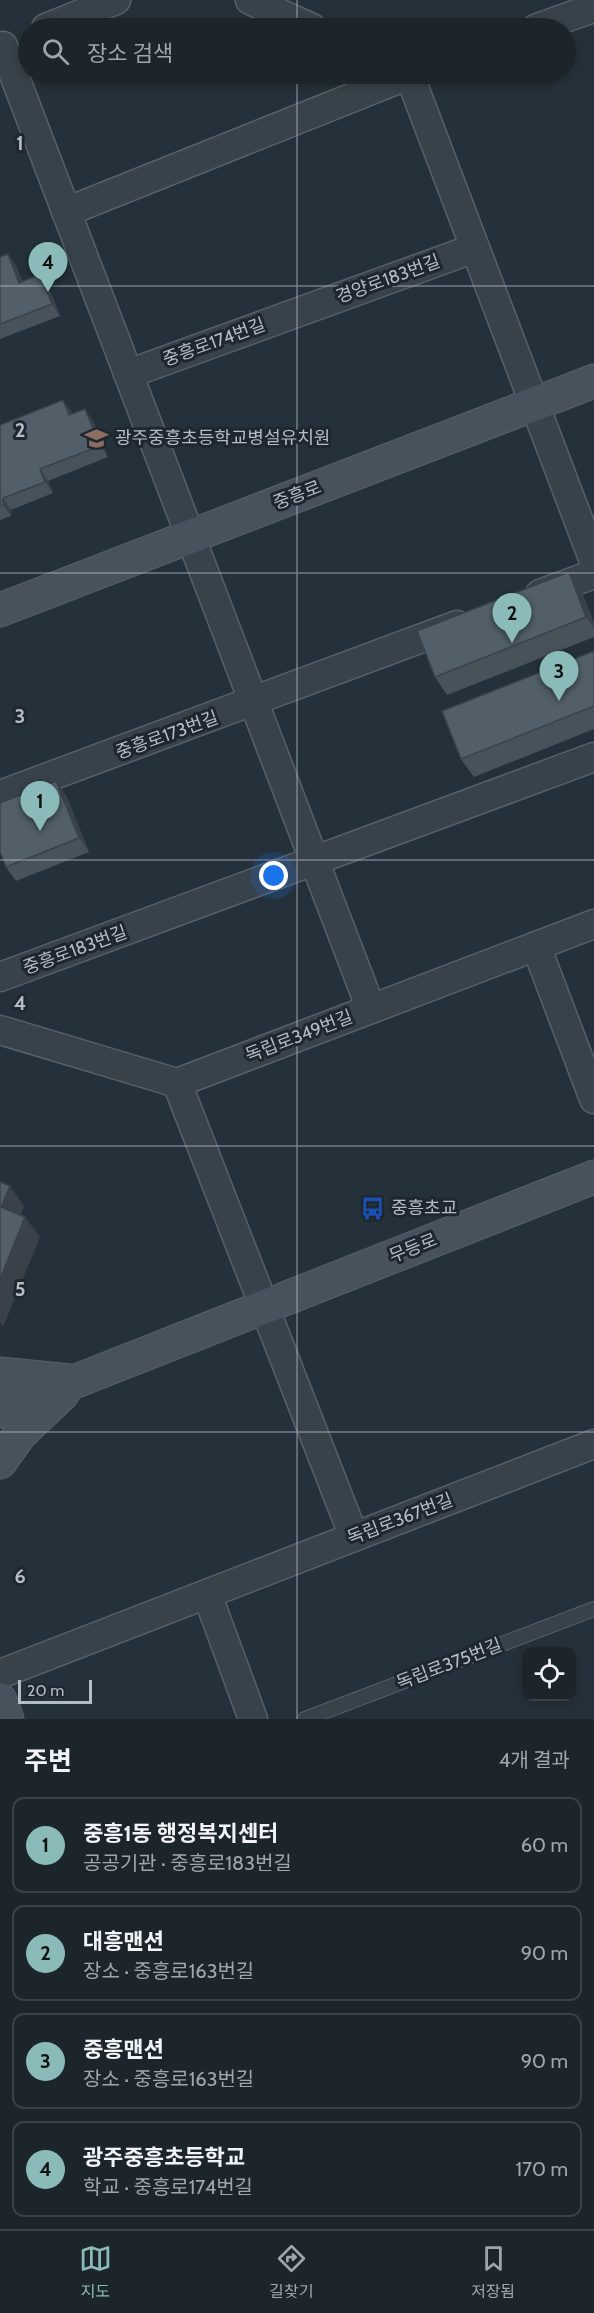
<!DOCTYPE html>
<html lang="ko">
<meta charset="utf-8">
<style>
:root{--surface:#1c252c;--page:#252d34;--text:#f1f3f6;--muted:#a0a5a9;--line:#3a4248;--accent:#8bbbb9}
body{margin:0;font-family:Cabin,"Noto Sans KR",sans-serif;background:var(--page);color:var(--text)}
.controls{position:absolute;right:18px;bottom:18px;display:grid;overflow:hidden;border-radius:12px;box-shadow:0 3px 9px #0003}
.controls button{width:54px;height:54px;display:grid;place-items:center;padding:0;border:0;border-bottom:2px solid var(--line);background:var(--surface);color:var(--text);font:30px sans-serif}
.scale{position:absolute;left:18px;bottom:15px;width:74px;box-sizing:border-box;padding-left:6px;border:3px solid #b4bdc6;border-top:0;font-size:16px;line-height:21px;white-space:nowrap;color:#b4bdc6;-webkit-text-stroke:4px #1e272f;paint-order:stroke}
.you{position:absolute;left:274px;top:876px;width:21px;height:21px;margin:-15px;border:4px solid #fff;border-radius:50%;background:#1a73e8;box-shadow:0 0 0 9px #1a73e833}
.badge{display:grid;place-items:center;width:39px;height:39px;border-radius:50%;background:var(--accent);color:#111;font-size:20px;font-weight:700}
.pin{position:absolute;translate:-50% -50px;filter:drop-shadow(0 2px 3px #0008)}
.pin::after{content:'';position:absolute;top:32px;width:21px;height:18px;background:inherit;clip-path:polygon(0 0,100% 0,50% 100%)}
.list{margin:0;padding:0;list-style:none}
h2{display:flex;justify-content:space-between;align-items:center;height:78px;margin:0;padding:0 24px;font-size:26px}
h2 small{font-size:20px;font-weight:400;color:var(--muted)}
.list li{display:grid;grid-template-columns:39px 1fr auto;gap:18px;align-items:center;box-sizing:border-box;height:96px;margin:0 12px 12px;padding:0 12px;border:2px solid var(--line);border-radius:12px}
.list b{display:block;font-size:22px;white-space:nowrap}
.list p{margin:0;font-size:20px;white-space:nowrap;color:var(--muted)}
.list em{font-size:20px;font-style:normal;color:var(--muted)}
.icon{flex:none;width:33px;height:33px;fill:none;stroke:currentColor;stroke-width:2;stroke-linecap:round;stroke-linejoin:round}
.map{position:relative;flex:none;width:594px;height:1719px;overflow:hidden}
.search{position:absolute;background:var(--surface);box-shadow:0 3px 9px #0003;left:18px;right:18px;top:18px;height:66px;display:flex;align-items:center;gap:15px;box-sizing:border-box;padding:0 21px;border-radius:33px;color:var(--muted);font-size:22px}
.sheet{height:510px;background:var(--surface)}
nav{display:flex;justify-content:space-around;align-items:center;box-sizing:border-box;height:84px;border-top:2px solid var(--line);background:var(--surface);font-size:16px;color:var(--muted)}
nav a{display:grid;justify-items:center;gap:3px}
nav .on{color:var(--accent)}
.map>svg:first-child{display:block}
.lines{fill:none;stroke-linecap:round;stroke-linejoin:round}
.lane-casing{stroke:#576068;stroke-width:16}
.street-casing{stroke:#576068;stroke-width:31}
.secondary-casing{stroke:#576068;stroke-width:35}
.lane{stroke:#38424a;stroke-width:14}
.street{stroke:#38424a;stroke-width:28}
.secondary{stroke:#47525d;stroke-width:33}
.wall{fill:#47525a}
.shaded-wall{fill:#39424a}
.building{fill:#525f69;stroke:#39424a;stroke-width:1.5}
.grid{fill:none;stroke:#b4bdc6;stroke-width:1.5;stroke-opacity:0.55}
.labels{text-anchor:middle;stroke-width:6;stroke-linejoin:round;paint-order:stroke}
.street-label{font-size:18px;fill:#b4bdc6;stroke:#1e272f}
.poi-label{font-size:18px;fill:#b4bdc6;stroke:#1e272f;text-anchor:start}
.grid-label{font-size:20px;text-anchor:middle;font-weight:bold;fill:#b4bdc6;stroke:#1e272f;stroke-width:6;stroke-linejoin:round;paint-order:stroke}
</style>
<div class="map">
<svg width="594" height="1719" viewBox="0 0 594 1719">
<rect width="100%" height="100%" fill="#25313a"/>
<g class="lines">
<defs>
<polyline id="lane" points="305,1719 594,1609"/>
<g id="street">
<polyline points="250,0 312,28"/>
<polyline points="46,28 116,0"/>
<polyline points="537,28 588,10"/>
<polyline points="3,46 371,1009"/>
<polyline points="409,74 594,561"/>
<polyline points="66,212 411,74"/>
<polyline points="128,374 475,248"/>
<polyline points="540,594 594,574"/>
<polyline points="0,795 457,625"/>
<polyline points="536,946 594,1099"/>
<polyline points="0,977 594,757"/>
<polyline points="0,1030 177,1083 594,924"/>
<polyline points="177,1083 354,1537"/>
<polyline points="207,1594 253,1719"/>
<polyline points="0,1674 594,1444"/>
</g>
<g id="secondary">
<polyline points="0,610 594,381"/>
<polyline points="0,1374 70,1381"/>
<polyline points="0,1411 594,1177"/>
<polyline points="0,1462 20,1434 63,1393"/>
<polyline points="0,1700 7,1719"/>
</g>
</defs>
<!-- lane casing -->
<use href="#lane" class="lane-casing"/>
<!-- street casing -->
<use href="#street" class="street-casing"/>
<!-- secondary casing -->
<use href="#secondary" class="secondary-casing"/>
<!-- lane -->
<use href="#lane" class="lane"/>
<!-- street -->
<use href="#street" class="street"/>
<!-- secondary -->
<use href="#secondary" class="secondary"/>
</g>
<!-- wall -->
<g class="wall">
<polygon points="8,254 16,266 22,281 48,286 60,316 0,339 0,257"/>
<polygon points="71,411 72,414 93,421 108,457 48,481 53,493 11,510 11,516 0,520 0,425"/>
<polygon points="569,572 581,590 594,623 594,637 447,695 435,677"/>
<polygon points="594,651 594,729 474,777 461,759"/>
<polygon points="66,795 89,852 16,881 6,867"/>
</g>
<!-- shaded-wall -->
<g class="shaded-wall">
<polygon points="8,254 16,266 27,294 19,283"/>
<polygon points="40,274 48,286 60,316 52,304"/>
<polygon points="63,400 71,411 77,427 69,415"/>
<polygon points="85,409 93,421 108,457 100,446"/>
<polygon points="40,469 48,481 53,493 45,482"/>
<polygon points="3,498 11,510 11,516 3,505"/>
<polygon points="569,572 581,590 594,623 594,628 586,617"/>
<polygon points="56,781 66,795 89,852 79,838"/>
<polygon points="10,1186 24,1206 16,1227 1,1207"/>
<polygon points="25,1217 40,1237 3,1327 0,1322 0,1279"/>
</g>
<!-- building -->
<g class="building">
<polygon points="8,254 19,283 40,274 52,304 0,324 0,257"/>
<polygon points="63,400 69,415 85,409 100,446 40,469 45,482 3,498 3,505 0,506 0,425"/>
<polygon points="569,572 586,617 435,677 417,631"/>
<polygon points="594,651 594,706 461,759 442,711"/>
<polygon points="56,781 79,838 6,867 0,852 0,803"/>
<polygon points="0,1182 10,1186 1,1207 25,1217 0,1279"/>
</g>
<!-- grid -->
<path class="grid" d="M297,0V28M297,74V1719M0,286H594M0,573H594M0,860H594M0,1146H594M0,1432H594"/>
<!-- icons -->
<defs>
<symbol id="school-bare" viewBox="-9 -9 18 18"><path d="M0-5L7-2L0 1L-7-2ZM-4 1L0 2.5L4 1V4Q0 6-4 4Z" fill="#8d6e63" stroke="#1e272f" stroke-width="2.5" paint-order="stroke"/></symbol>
<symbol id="bus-bare" viewBox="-9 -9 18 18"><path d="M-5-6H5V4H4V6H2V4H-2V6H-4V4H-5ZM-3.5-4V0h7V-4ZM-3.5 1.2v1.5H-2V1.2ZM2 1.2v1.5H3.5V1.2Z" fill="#1a4fb4" stroke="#1e272f" stroke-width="2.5" paint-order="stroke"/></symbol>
</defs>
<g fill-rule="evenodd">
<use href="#school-bare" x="80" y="422" width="33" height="33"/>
<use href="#bus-bare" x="356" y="1192" width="33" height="33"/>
</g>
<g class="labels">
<!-- street labels -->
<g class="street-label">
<text transform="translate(388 279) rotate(-20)" y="6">경양로183번길</text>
<text transform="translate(214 342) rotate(-20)" y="6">중흥로174번길</text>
<text transform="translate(297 495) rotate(-21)" y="6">중흥로</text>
<text transform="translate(167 735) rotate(-20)" y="6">중흥로173번길</text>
<text transform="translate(75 950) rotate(-20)" y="6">중흥로183번길</text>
<text transform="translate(299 1036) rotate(-21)" y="6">독립로349번길</text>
<text transform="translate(413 1248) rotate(-22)" y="6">무등로</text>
<text transform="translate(400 1519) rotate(-21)" y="6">독립로367번길</text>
<text transform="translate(449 1664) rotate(-21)" y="6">독립로375번길</text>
</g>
<!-- poi labels -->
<g class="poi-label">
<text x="115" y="444">광주중흥초등학교병설유치원</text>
<text x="391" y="1214">중흥초교</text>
</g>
</g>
<g class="grid-label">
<text x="20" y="150">1</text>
<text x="20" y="437">2</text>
<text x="20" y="723">3</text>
<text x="20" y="1010">4</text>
<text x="20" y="1296">5</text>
<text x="20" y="1583">6</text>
</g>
</svg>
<div class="controls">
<button><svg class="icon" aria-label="locate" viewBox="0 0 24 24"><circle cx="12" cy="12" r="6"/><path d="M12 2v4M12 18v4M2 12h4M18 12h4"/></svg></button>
</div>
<div class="scale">20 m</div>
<div class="you"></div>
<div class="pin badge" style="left:40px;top:831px">1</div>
<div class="pin badge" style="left:512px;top:643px">2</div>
<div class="pin badge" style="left:559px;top:701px">3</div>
<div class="pin badge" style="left:48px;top:292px">4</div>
<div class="search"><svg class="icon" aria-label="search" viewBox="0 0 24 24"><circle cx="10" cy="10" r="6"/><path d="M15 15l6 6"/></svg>장소 검색</div>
</div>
<section class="sheet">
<h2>주변<small>4개 결과</small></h2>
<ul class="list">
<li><span class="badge">1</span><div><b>중흥1동 행정복지센터</b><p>공공기관 · 중흥로183번길</p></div><em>60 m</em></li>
<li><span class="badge">2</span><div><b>대흥맨션</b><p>장소 · 중흥로163번길</p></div><em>90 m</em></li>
<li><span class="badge">3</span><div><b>중흥맨션</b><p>장소 · 중흥로163번길</p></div><em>90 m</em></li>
<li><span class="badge">4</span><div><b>광주중흥초등학교</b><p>학교 · 중흥로174번길</p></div><em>170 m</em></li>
</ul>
</section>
<nav>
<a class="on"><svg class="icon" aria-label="map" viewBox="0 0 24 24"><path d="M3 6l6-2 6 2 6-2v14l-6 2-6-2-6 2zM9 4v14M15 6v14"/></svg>지도</a>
<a><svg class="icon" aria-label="directions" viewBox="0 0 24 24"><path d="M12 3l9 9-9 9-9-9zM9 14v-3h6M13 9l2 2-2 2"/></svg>길찾기</a>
<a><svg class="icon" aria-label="saved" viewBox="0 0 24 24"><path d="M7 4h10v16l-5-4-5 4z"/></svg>저장됨</a>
</nav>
